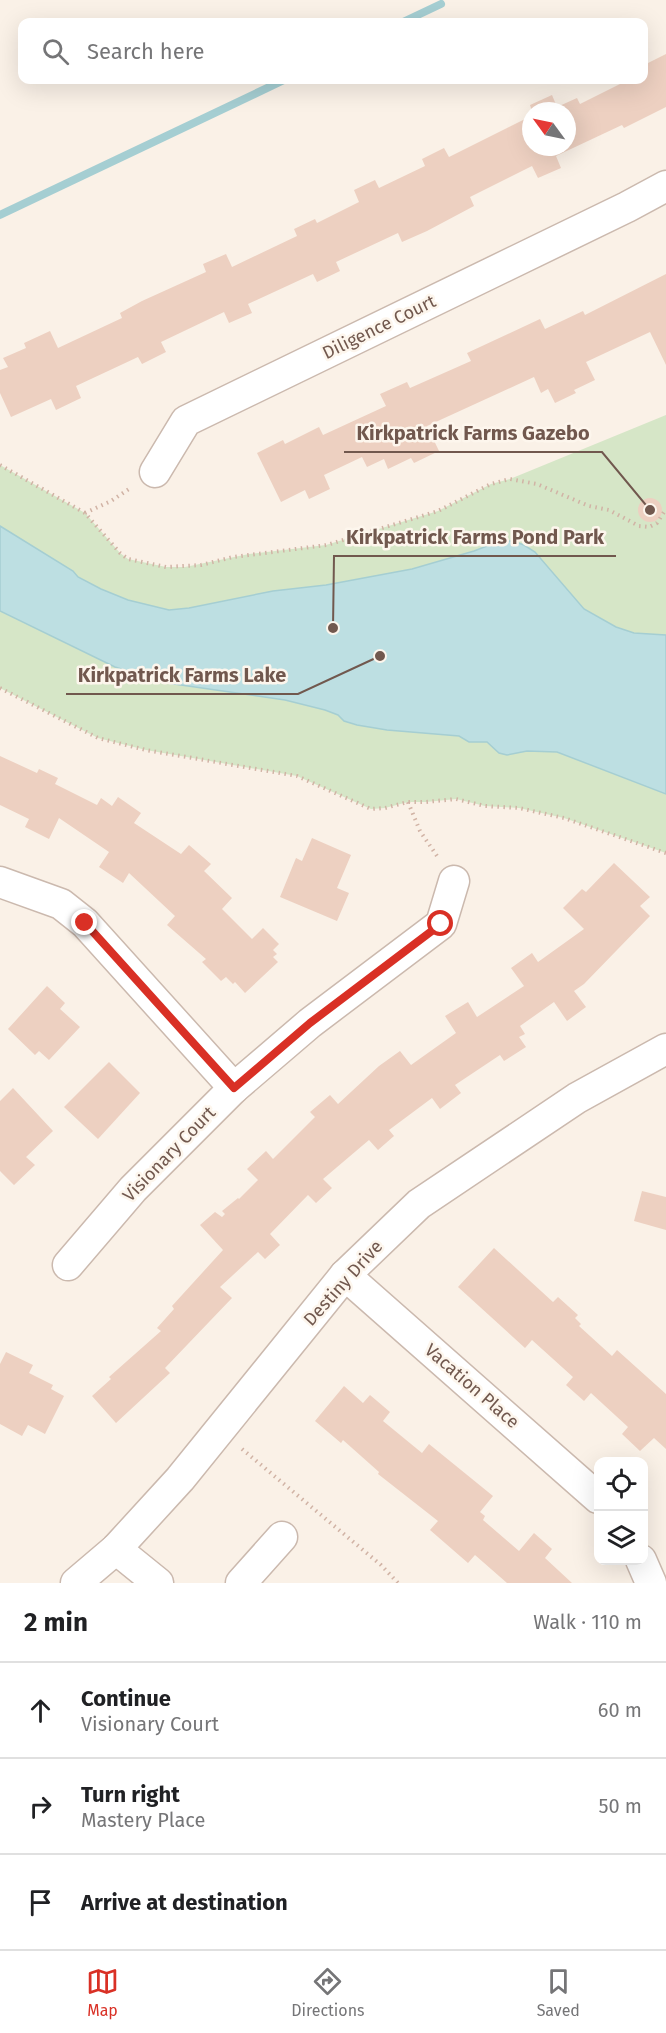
<!DOCTYPE html>
<meta charset="utf-8">
<style>
:root{--surface:#fff;--page:#f6f6f6;--text:#202124;--muted:#757577;--line:#e0e0e0;--accent:#d93025}
body{margin:0;font-family:"Fira Sans",sans-serif;background:var(--page);color:var(--text)}
.controls{position:absolute;right:18px;bottom:18px;display:grid;overflow:hidden;border-radius:12px;box-shadow:0 6px 24px #0002}
.controls button{width:54px;height:54px;display:grid;place-items:center;padding:0;border:0;border-bottom:2px solid var(--line);background:var(--surface);color:var(--text);font:30px sans-serif}
.compass{position:absolute;left:522px;top:102px;width:54px;height:54px;border-radius:50%;background:var(--surface);box-shadow:0 6px 24px #0002;rotate:303deg}
.stop{position:absolute;width:18px;height:18px;margin:-14px;border:4px solid #d93025;border-radius:50%;background:#fff}
.stop.end{background:#d93025;border-color:#fff;box-shadow:0 2px 6px #0008}
.list{margin:0;padding:0;list-style:none}
h2{display:flex;justify-content:space-between;align-items:center;height:78px;margin:0;padding:0 24px;font-size:26px}
h2 small{font-size:20px;font-weight:400;color:var(--muted)}
.list li{display:grid;grid-template-columns:39px 1fr auto;gap:18px;align-items:center;box-sizing:border-box;height:96px;padding:0 24px;border-top:2px solid var(--line)}
.list b{display:block;font-size:22px;white-space:nowrap}
.list p{margin:0;font-size:20px;white-space:nowrap;color:var(--muted)}
.list em{font-size:20px;font-style:normal;color:var(--muted)}
.icon{flex:none;width:33px;height:33px;fill:none;stroke:currentColor;stroke-width:2;stroke-linecap:round;stroke-linejoin:round}
.map{position:relative;flex:none;width:666px;height:1583px;overflow:hidden}
.search{position:absolute;background:var(--surface);box-shadow:0 6px 24px #0002;left:18px;right:18px;top:18px;height:66px;display:flex;align-items:center;gap:15px;box-sizing:border-box;padding:0 21px;border-radius:12px;color:var(--muted);font-size:22px}
.sheet{height:366px;background:var(--surface)}
nav{display:flex;justify-content:space-around;align-items:center;box-sizing:border-box;height:84px;border-top:2px solid var(--line);background:var(--surface);font-size:16px;color:var(--muted)}
nav a{display:grid;justify-items:center;gap:3px}
nav .on{color:var(--accent)}
.map>svg:first-child{display:block}
.green{fill:#d6e6c7}
.water{fill:#bddfe2;stroke:#a5ced2;stroke-width:1.5}
.lines{fill:none;stroke-linecap:round;stroke-linejoin:round}
.stream{stroke:#a5ced2;stroke-width:8}
.building{fill:#edd0c1}
.minor-casing{stroke:#cbb9ae;stroke-width:33}
.path{stroke:#d1b3a5;stroke-width:4;stroke-dasharray:1.5 4.5;stroke-linecap:butt}
.minor{stroke:#fff;stroke-width:30}
.route{stroke:#d93025;stroke-width:8}
.labels{text-anchor:middle;stroke-width:5;stroke-linejoin:round;paint-order:stroke}
.street-label{font-size:18px;fill:#71584e;stroke:#fdf6ed}
.leader{fill:none;stroke:#71584e;stroke-width:2}
.callout-dot{fill:#71584e;stroke:#fdf6ed;stroke-width:2}
.callout-label{font-size:20px;text-anchor:middle;font-weight:bold;fill:#71584e;stroke:#fdf6ed;stroke-width:5;stroke-linejoin:round;paint-order:stroke}
</style>
<div class="map">
<svg width="666" height="1583" viewBox="0 0 666 1583">
<rect width="100%" height="100%" fill="#faf1e7"/>
<!-- green -->
<polygon class="green" points="666,415 666,853 564,818 519,808 485,806 456,799 426,802 408,802 385,808 371,809 297,776 146,750 98,738 0,688 0,465 85,513 120,553 128,559 166,567 185,567 249,554 326,545 438,511 491,484 510,479"/>
<!-- water -->
<polygon class="water" points="0,526 73,571 78,577 101,589 128,600 169,610 189,608 273,591 326,585 412,569 474,551 500,541 513,541 524,545 535,552 584,609 616,627 634,633 666,635 666,794 557,752 527,751 507,755 499,753 487,742 469,742 459,736 387,730 357,725 344,721 338,715 325,710 285,700 167,683 115,667 0,611"/>
<g class="lines">
<!-- stream -->
<g class="stream">
<polyline points="403,22 441,4"/>
<polyline points="0,215 284,80"/>
</g>
</g>
<!-- building -->
<g class="building">
<polygon points="666,54 666,107 624,128 622,125 556,156 561,168 538,178 532,166 470,197 474,206 427,231 402,242 398,233 336,262 340,271 317,282 313,274 248,304 252,313 229,323 224,312 161,342 166,352 142,364 138,357 76,386 81,398 56,410 51,399 11,417 0,393 0,370 8,367 3,358 26,348 24,343 50,331 58,348 122,318 120,313 142,301 206,272 203,264 226,254 232,267 297,236 294,229 315,219 317,223 359,202 354,190 375,180 379,188 425,166 422,159 444,148 449,157 531,116 531,147 567,147 567,111 532,111 530,105 552,95 557,107 577,98 580,104 628,80 644,80 644,65"/>
<polygon points="666,274 666,365 650,332 586,362 595,380 574,390 576,393 555,403 548,389 541,393 534,377 427,426 439,451 414,463 411,458 388,469 384,459 367,467 362,457 324,475 330,489 309,499 305,490 281,502 257,453 283,440 285,444 319,427 323,435 386,406 380,394 407,382 410,388 471,361 467,353 540,319 545,329 583,311 585,315"/>
<circle cx="650" cy="510" r="12"/>
<polygon points="0,756 37,773 39,769 58,778 55,784 97,805 101,798 112,806 118,797 141,813 134,823 181,854 189,845 211,864 204,871 232,898 222,909 252,939 263,928 279,944 273,950 277,954 273,957 278,962 245,993 235,982 233,984 226,977 221,981 202,962 206,959 167,925 175,916 129,873 123,883 99,867 109,852 59,818 49,839 25,827 29,819 0,805"/>
<polygon points="312,838 351,855 337,888 349,893 337,921 280,897 296,858 302,861"/>
<polygon points="614,863 650,897 640,906 650,916 584,984 574,991 586,1007 567,1021 554,1002 520,1026 525,1034 519,1037 526,1047 504,1061 500,1055 455,1085 461,1093 440,1109 432,1098 389,1130 394,1136 378,1150 369,1140 323,1179 332,1188 316,1203 308,1195 270,1234 280,1245 265,1259 258,1252 220,1287 232,1298 165,1368 170,1373 116,1423 92,1396 111,1379 109,1377 161,1331 157,1328 174,1309 172,1306 223,1250 200,1225 215,1212 222,1217 225,1214 222,1211 238,1198 239,1199 258,1180 247,1169 266,1151 273,1159 315,1117 310,1112 330,1095 338,1104 379,1066 400,1051 411,1065 456,1033 445,1016 468,1002 477,1017 524,986 511,968 532,953 538,962 584,929 563,908 582,889 586,892"/>
<polygon points="47,986 65,1003 60,1009 80,1027 49,1060 39,1051 35,1055 8,1029"/>
<polygon points="109,1062 140,1093 98,1139 64,1107"/>
<polygon points="13,1088 53,1131 26,1157 35,1165 14,1185 0,1171 0,1101"/>
<polygon points="642,1191 666,1197 666,1230 634,1221"/>
<polygon points="494,1248 553,1302 558,1297 578,1315 575,1318 581,1324 579,1326 612,1356 617,1350 666,1394 666,1449 654,1438 640,1451 622,1434 628,1427 591,1393 584,1401 566,1385 573,1377 532,1340 525,1348 458,1287"/>
<polygon points="6,1352 33,1365 29,1373 53,1385 51,1389 64,1396 45,1434 28,1425 22,1436 0,1424 0,1364"/>
<polygon points="344,1386 363,1403 370,1395 390,1412 383,1421 422,1453 429,1444 493,1496 480,1512 485,1516 483,1520 519,1551 534,1533 552,1549 545,1558 572,1583 507,1583 475,1555 468,1563 430,1530 438,1521 378,1474 379,1472 343,1440 341,1443 315,1421"/>
</g>
<g class="lines">
<defs>
<g id="minor">
<polyline points="155,472 186,421 627,207 666,186"/>
<polyline points="0,882 61,904 85,923 234,1088"/>
<polyline points="68,1265 133,1189 234,1088 310,1023 441,924 454,881"/>
<polyline points="345,1275 598,1498"/>
<polyline points="116,1549 158,1583"/>
<polyline points="641,1560 651,1583"/>
<polyline points="76,1583 116,1549 180,1479 345,1275 419,1204 577,1098 666,1049"/>
<polyline points="241,1583 282,1537"/>
</g>
</defs>
<!-- minor casing -->
<use href="#minor" class="minor-casing"/>
<!-- path -->
<g class="path">
<polyline points="0,465 85,513 120,553 128,559 166,567 201,565 233,557 327,545 438,511 491,484 510,479 537,484 589,506 609,510 639,526 649,527 657,523 666,509"/>
<polyline points="85,513 111,501 132,487"/>
<polyline points="0,688 98,738 146,750 297,776 371,809 385,808 408,802 426,802 456,799 485,806 519,808 564,818 666,853"/>
<polyline points="408,802 420,831 439,859"/>
<polyline points="242,1449 381,1565 398,1583"/>
</g>
<!-- minor -->
<use href="#minor" class="minor"/>
</g>
<g class="lines">
<!-- route -->
<polyline class="route" points="85,923 234,1088 310,1023 441,924"/>
</g>
<g class="labels">
<!-- street labels -->
<g class="street-label">
<text transform="translate(379 327) rotate(-26)" y="6">Diligence Court</text>
<text transform="translate(169 1154) rotate(-46)" y="6">Visionary Court</text>
<text transform="translate(343 1283) rotate(-48)" y="6">Destiny Drive</text>
<text transform="translate(472 1386) rotate(41)" y="6">Vacation Place</text>
</g>
</g>
<!-- callouts -->
<path class="leader" d="M650 510L602 452H344M333 628L334 556H616M380 656L298 694H66"/>
<g class="callout-dot">
<circle cx="650" cy="510" r="6"/>
<circle cx="333" cy="628" r="6"/>
<circle cx="380" cy="656" r="6"/>
</g>
<g class="callout-label">
<text x="473" y="440">Kirkpatrick Farms Gazebo</text>
<text x="475" y="544">Kirkpatrick Farms Pond Park</text>
<text x="182" y="682">Kirkpatrick Farms Lake</text>
</g>
</svg>
<div class="controls">
<button><svg class="icon" aria-label="locate" viewBox="0 0 24 24"><circle cx="12" cy="12" r="6"/><path d="M12 2v4M12 18v4M2 12h4M18 12h4"/></svg></button>
<button><svg class="icon" aria-label="layers" viewBox="0 0 24 24"><path d="M12 4l9 5-9 5-9-5zM3 14l9 5 9-5"/></svg></button>
</div>
<svg class="compass" viewBox="-18 -18 36 36"><path d="M0-13l5 13h-10z" fill="#e53935"/><path d="M0 13l5-13h-10z" fill="#757577"/></svg>
<div class="stop" style="left:441px;top:924px"></div>
<div class="stop end" style="left:85px;top:923px"></div>
<div class="search"><svg class="icon" aria-label="search" viewBox="0 0 24 24"><circle cx="10" cy="10" r="6"/><path d="M15 15l6 6"/></svg>Search here</div>
</div>
<section class="sheet">
<h2>2 min<small>Walk · 110 m</small></h2>
<ul class="list">
<li><svg class="icon" aria-label="ahead" viewBox="0 0 24 24"><path d="M12 20V5M6 11l6-6 6 6"/></svg><div><b>Continue</b><p>Visionary Court</p></div><em>60 m</em></li>
<li><svg class="icon" aria-label="right" viewBox="0 0 24 24"><path d="M7 20v-9h11M14 6l5 5-5 5"/></svg><div><b>Turn right</b><p>Mastery Place</p></div><em>50 m</em></li>
<li><svg class="icon" aria-label="arrive" viewBox="0 0 24 24"><path d="M6 21V4h12l-3 4 3 4H6"/></svg><div><b>Arrive at destination</b></div></li>
</ul>
</section>
<nav>
<a class="on"><svg class="icon" aria-label="map" viewBox="0 0 24 24"><path d="M3 6l6-2 6 2 6-2v14l-6 2-6-2-6 2zM9 4v14M15 6v14"/></svg>Map</a>
<a><svg class="icon" aria-label="directions" viewBox="0 0 24 24"><path d="M12 3l9 9-9 9-9-9zM9 14v-3h6M13 9l2 2-2 2"/></svg>Directions</a>
<a><svg class="icon" aria-label="saved" viewBox="0 0 24 24"><path d="M7 4h10v16l-5-4-5 4z"/></svg>Saved</a>
</nav>
